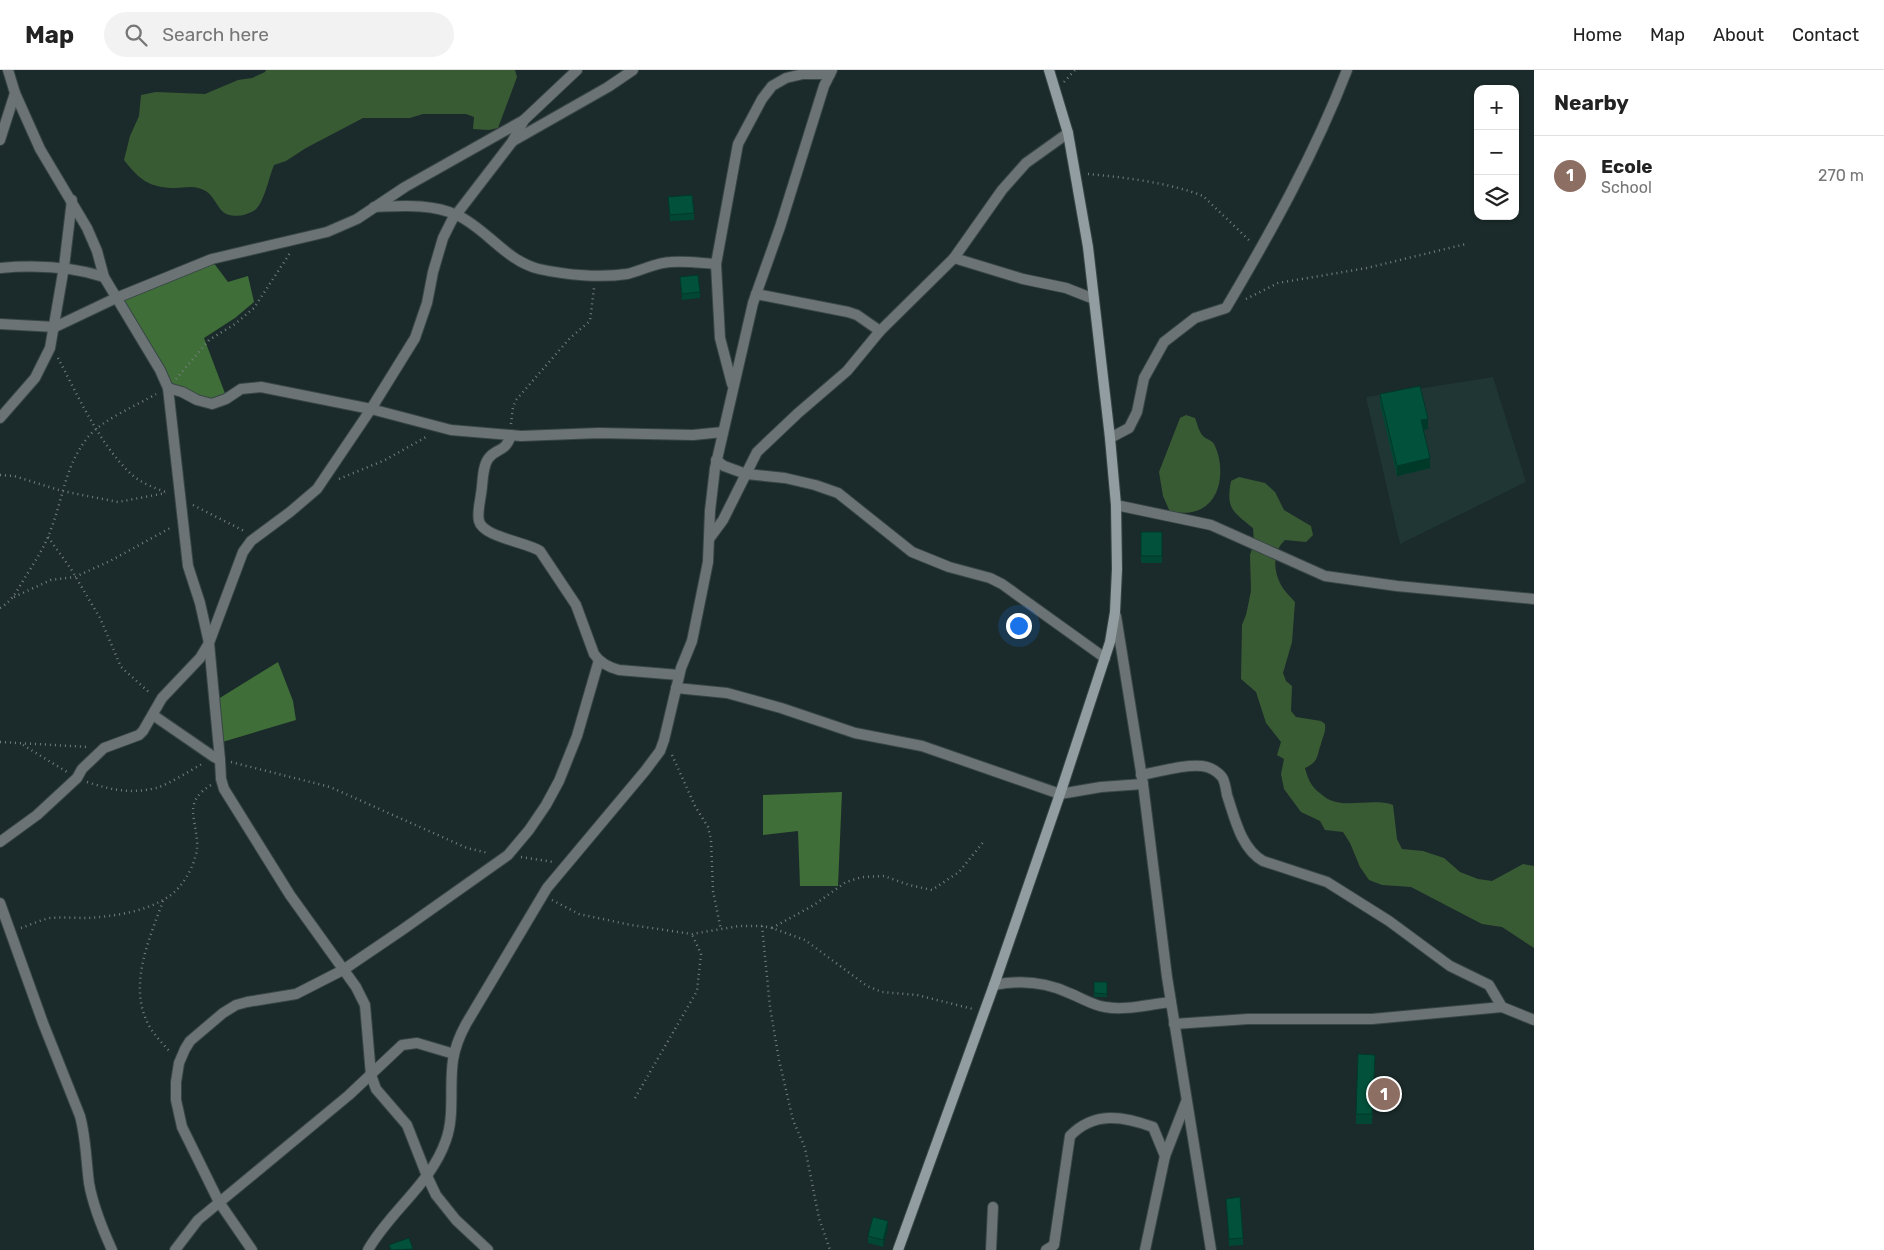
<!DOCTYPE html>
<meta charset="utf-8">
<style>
:root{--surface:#fff;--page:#f2f2f2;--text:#222;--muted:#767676;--line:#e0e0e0;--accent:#825c33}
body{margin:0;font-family:Rubik,sans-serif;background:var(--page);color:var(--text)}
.controls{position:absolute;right:15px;top:15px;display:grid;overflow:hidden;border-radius:10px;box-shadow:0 1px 4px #0004}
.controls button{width:45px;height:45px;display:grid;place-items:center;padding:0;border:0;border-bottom:1px solid var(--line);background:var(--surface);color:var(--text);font:25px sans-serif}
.you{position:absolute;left:1018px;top:555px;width:18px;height:18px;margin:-12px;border:4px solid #fff;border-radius:50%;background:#1a73e8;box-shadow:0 0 0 8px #1a73e833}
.badge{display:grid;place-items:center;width:32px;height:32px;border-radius:50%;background:var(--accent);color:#fff;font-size:16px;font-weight:700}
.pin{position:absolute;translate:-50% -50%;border:2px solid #fff;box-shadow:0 1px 5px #0006}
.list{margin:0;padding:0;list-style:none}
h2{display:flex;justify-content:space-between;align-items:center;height:65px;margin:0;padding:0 20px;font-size:21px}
h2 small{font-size:16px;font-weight:400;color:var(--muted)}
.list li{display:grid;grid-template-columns:32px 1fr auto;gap:15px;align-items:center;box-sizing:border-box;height:80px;padding:0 20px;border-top:1px solid var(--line)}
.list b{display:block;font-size:19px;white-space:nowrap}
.list p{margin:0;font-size:16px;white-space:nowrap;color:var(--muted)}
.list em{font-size:16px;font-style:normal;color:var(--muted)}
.icon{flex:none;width:28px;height:28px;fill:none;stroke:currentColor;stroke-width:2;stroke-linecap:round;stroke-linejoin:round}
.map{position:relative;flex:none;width:1534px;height:1180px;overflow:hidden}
header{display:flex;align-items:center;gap:30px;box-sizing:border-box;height:70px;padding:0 25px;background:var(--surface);border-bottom:1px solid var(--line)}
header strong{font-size:24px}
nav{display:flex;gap:28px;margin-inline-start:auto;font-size:18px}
.search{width:350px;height:45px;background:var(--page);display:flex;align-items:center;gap:12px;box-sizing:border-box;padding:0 18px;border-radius:28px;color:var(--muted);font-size:19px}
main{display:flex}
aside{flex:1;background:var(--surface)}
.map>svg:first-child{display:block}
.built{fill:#1f3635}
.green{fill:#395b34}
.forest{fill:#3f6e38}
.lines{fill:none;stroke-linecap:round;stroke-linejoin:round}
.street-casing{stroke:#384646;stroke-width:12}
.secondary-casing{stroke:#384646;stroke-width:12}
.path{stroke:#727f7e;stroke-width:2.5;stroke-dasharray:1 4;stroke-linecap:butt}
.street{stroke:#6c7375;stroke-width:10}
.secondary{stroke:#929da1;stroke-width:10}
.wall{fill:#024733}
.shaded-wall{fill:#013929}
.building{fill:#02523b;stroke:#013929}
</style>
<header>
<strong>Map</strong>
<div class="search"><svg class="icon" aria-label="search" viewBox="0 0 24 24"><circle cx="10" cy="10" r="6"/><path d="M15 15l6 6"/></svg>Search here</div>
<nav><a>Home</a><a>Map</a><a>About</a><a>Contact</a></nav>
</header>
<main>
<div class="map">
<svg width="1534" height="1180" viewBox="0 0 1534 1180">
<rect width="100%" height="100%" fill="#1b2a2a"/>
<!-- built -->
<polygon class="built" points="1493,307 1526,412 1400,474 1366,327"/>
<!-- green -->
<g class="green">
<path d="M266,0H515L517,7L498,58L489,60L473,59L474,47L466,44H423L410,48H363L306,78L286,91L274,95C269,107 264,133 255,140C246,146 230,149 222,141C214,132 212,121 198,118C191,116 182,118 175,118C149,118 139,109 124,90L130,66L139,46L141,25L156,22L205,24L238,10L252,8L265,2Z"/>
<path d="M1186,345L1195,348C1197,353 1199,362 1203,366C1207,370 1213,370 1215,376C1224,395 1223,428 1201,439C1192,444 1180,443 1170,442L1163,426L1159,402L1180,348Z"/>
<path d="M1239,407L1265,413L1275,422L1284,440L1311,456L1313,465L1306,472L1285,470C1273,481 1273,499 1280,513C1283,520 1290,526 1295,532L1292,572L1283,603L1286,611L1292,616L1291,641L1296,647L1321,651L1325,654C1326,662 1323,666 1321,674C1316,688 1319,691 1305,698C1308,709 1311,717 1321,724C1324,726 1327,729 1330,730C1346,738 1374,728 1393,735L1397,769L1402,779L1423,781L1444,788L1460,802L1478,809L1492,811L1523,794L1534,796V878L1502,857L1482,854L1411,817L1382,815L1369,810L1360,797L1350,773L1343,762L1325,760L1320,751L1301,742L1284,719L1281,704L1284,689L1277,685L1281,672L1266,653L1256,622L1241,609L1242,555L1246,545L1251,521L1250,485L1254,473L1253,458C1232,441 1226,439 1231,411Z"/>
</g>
<!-- forest -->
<g class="forest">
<polygon points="213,192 228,212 248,206 254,232 235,248 204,268 226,326 213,331 197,327 170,314 118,229"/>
<polygon points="278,592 293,631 296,650 219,673 215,631"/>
<polygon points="842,722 838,816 800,816 798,761 763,765 763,725"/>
</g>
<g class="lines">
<defs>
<g id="street">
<polyline points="8,0 15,23 40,79 87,158 97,181 104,207 160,300 168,318 188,496 200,533 209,573 220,690 221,709 224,719 290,825 356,917 365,935 371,1005 376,1019 407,1055 427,1106 436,1125 456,1150 488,1180"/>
<polyline points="0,70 15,23"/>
<polyline points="513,71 608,17 633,0"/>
<path d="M374,137C401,136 431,133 457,145C487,159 506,191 539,199C566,205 600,208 627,204C641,201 657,192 671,192C686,191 701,193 716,194L738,74L762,29L772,16L786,8L803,4H830"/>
<polyline points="954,188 1023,209 1066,218 1094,229"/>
<polyline points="716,194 720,268 732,314"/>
<path d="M0,198C35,195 70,196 104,207"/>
<polyline points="756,224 848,242 857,245 880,261"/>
<polyline points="0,254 55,257 116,228 212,189 327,162 357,149 405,117 524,50"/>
<polyline points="168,318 182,322 197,330 212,334 226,329 241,319 261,317 371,339 451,360 521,366 599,363 693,365 723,362"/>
<polyline points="0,348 35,308 50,278 64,197 72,130"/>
<path d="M511,365C505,384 496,377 488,389C482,398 483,413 481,424C480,432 477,443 479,451C483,467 526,472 540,481L576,535L594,584C600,593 608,597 619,600L679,605"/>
<path d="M1110,368L1129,358L1137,342L1144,308L1164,272L1195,248L1226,238C1271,162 1315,83 1347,0"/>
<polyline points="716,390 724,396 746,404 785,408 815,415 838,423 912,482 949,497 990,508 1002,514 1105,588"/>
<polyline points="1116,435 1211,455 1325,506 1397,516 1534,529"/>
<polyline points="709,469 723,450 757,382 797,344 847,301 880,261 954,188 1002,120 1026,93 1068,63"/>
<polyline points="1116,546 1143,714 1167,907 1211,1180"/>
<polyline points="676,618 727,623 781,638 855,663 922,676 1060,724 1101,717 1143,714"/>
<polyline points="153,645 214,687 220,690"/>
<path d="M1141,705C1160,702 1183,694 1202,696C1210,697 1217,701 1222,707C1225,711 1226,720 1227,725C1235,749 1241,778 1263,791L1327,812L1389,851L1450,896L1489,915L1502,937L1534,950"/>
<polyline points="0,772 37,745 77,708 82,699 104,678 139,665 143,661 162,628 200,588 209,573 243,482 251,471 290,442 317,419 371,339 415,268 427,233 433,202 443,168 452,150 512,72 524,50 577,0"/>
<path d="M0,833L43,953L80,1046C86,1068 86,1090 89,1113C93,1136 102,1158 112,1180"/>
<path d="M994,915C1019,910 1045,912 1069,923C1082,928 1092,935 1105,937C1126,941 1150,934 1171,932"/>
<polyline points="1174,954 1248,949 1372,949 1502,937"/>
<polyline points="175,1180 198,1150 349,1025 402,975 417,973 454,984"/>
<polyline points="252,1180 219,1132 182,1057 176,1030 176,1012 179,993 185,979 190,971 223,943 236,935 247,932 296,924 343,900 402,860 508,785 529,760 546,735 559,711 577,666 599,590"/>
<path d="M368,1180C390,1141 431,1114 446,1070C455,1045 449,1016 453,990C455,977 460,965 466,954L547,818L645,701L660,681L664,670L681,598L692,571L708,492L710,441L715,398L753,233L780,157L824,16L832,0"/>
<polyline points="991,1180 993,1137"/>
<path d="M1046,1180L1054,1175L1070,1066C1094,1041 1123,1046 1153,1057L1165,1086"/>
<polyline points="1145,1180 1165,1086 1186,1032"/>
</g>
<polyline id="secondary" points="898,1180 994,915 1060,724 1110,572 1115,542 1117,499 1116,435 1110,368 1088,177 1068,63 1049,0"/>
</defs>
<!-- street casing -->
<use href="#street" class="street-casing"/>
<!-- secondary casing -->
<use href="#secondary" class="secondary-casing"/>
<!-- path -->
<g class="path">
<polyline points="1064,12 1075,0"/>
<path d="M1088,104C1122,107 1171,113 1203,126L1251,172"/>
<polyline points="1246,229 1278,213 1367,198 1466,174"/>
<path d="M58,288C78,326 99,373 130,403C140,413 155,418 168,423"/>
<polyline points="176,309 209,270 235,254 254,238 290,183"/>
<polyline points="511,354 513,337 516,330 570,268 590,251 594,218"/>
<polyline points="0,405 14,406 62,421 118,432 166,423"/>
<polyline points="339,409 385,390 426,367"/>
<polyline points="193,435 244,461"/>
<polyline points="48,467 71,499 100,548 121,597 151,624"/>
<polyline points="14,527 51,510 75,507 110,491 172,457"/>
<path d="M0,538C12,531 17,521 24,509C34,493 45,477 51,459C64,425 65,396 88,367C103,349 136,336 156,324"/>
<polyline points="0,672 88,677"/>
<polyline points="23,675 67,702"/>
<polyline points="672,685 695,736 708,757 711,770 713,821 721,860"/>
<polyline points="231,692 330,717 467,778 488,783"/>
<path d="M87,712C111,720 131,724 156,718C170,714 189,701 202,694"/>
<polyline points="521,787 553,792"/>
<polyline points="552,830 579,844 631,855 692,864 739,856 762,856 772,858 805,870 867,916 882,922 917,925 973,939"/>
<path d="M163,831C149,870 126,919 151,959C156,967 164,975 171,983"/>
<polyline points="762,856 770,937 779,990 793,1050 805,1078 819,1148 830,1180"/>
<path d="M21,858C30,855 40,850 50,848C63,847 76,848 88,848C115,846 145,842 168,827C184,817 199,789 197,771C195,745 184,732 211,715"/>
<polyline points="772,858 814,835 846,812 862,807 884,806 909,815 932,820 959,802 985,770"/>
<polyline points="635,1028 697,921 701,884 692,864"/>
</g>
<!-- street -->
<use href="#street" class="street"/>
<!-- secondary -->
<use href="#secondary" class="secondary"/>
</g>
<!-- wall -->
<g class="wall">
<polygon points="668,127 694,143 694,150 670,151"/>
<polygon points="680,207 700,222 700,228 682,230"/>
<polygon points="1380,324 1428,359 1424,360 1430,398 1397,406 1380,334"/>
<rect x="1141" y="462" width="21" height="31"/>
<rect x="1094" y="912" width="13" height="15"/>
<polygon points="1375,995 1372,1054 1356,1054 1356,1044"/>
<polygon points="1226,1129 1243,1168 1243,1175 1229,1176"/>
<polygon points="888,1158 883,1177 868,1173 868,1166"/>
</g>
<!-- shaded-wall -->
<g class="shaded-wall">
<polygon points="1428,349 1428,359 1421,360 1421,350"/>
<polygon points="1430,388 1430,398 1397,406 1397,396"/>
<polygon points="888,1151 888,1158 883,1177 883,1170"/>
</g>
<!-- building -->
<g class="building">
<polygon points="692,125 694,143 670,145 668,127"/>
<polygon points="698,205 700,222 682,224 680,207"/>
<polygon points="1420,316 1428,349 1421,350 1430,388 1397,396 1380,324"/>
<rect x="1141" y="462" width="21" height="24"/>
<polygon points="1094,912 1107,912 1107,924 1094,923"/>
<polygon points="1358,984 1375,985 1372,1044 1356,1044"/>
<polygon points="1240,1127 1243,1168 1229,1169 1226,1129"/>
<polygon points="873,1147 888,1151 883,1170 868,1166"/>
<polygon points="409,1168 413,1179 391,1180 389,1175"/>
</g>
</svg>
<div class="controls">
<button>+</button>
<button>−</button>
<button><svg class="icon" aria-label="layers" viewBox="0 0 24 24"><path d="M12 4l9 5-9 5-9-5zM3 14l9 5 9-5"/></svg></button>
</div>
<div class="you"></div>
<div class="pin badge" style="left:1384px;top:1024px;background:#8d6e63">1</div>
</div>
<aside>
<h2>Nearby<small></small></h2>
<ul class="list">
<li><span class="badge" style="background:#8d6e63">1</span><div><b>Ecole</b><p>School</p></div><em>270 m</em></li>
</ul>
</aside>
</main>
